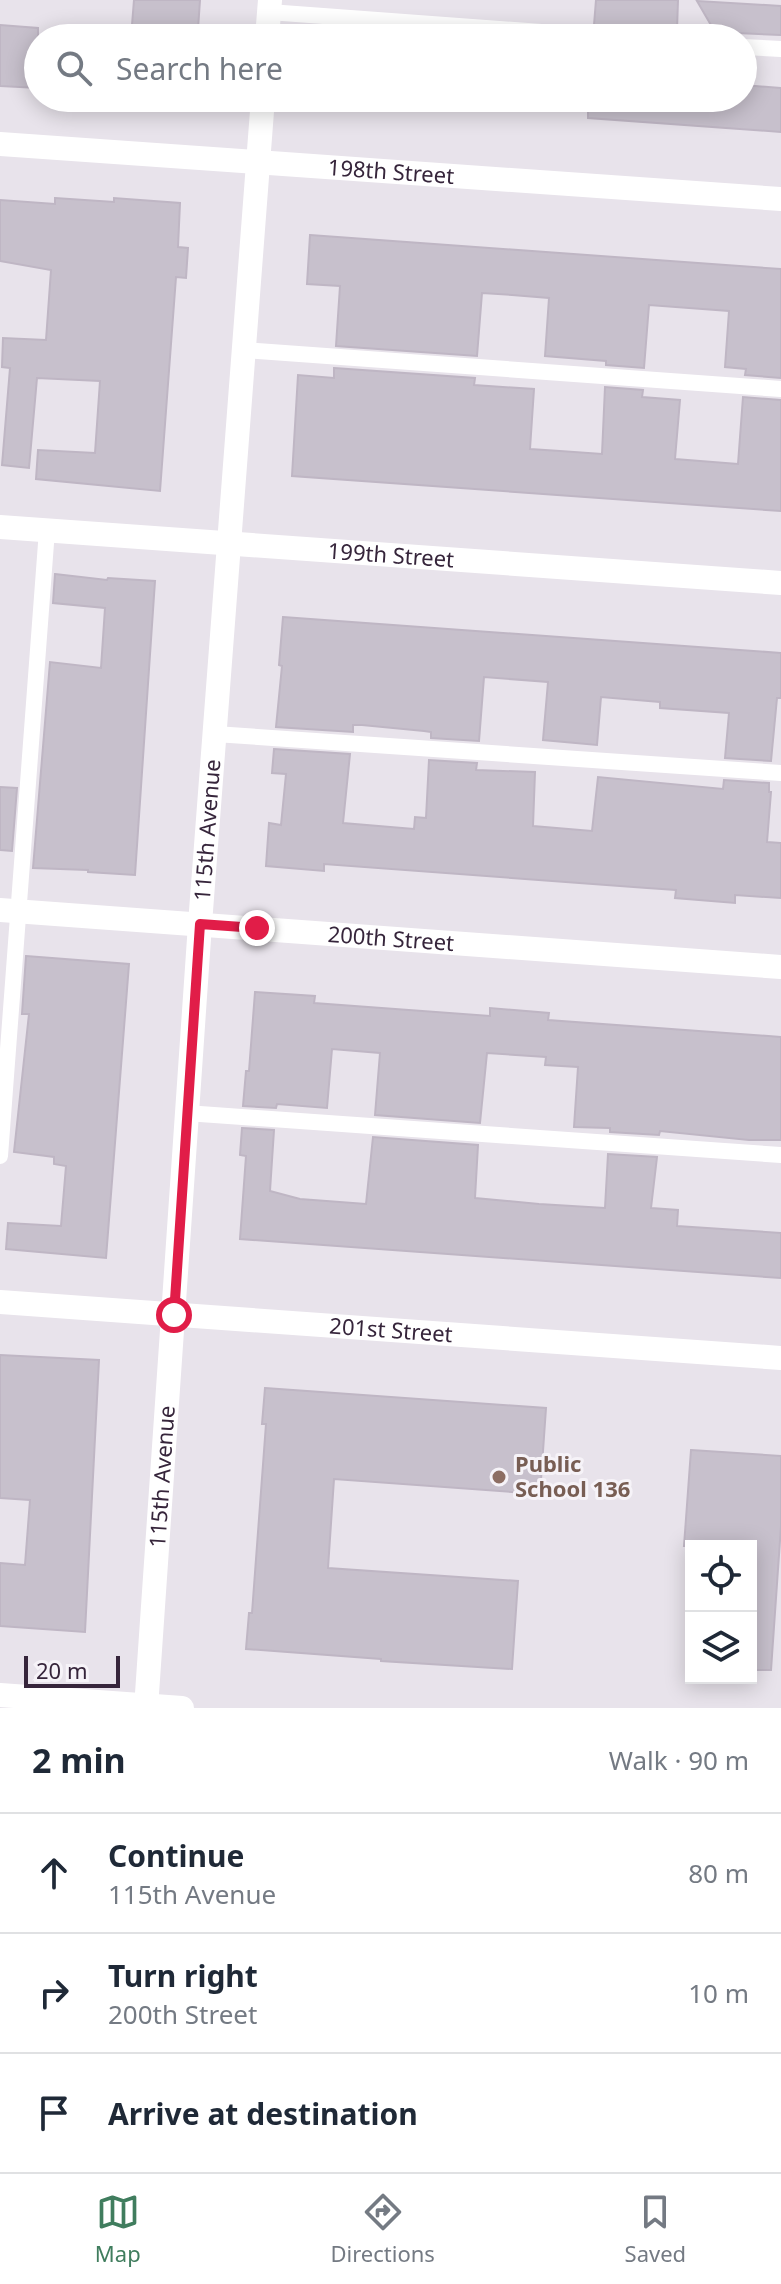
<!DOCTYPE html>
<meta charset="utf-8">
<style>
:root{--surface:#fff;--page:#f6f6f7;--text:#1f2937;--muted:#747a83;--line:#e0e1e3;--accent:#407d5e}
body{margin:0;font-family:"Noto Sans",sans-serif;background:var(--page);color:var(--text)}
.controls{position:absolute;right:24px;bottom:24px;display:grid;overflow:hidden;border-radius:0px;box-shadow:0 4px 20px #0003}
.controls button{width:72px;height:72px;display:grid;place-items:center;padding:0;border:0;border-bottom:2px solid var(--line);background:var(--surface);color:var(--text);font:40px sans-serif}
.scale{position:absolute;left:24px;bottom:20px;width:96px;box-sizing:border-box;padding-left:8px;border:4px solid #36253b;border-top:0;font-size:22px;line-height:28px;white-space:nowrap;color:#36253b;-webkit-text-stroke:6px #f6f3f8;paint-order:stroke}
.stop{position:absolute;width:24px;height:24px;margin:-18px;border:6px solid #e11d48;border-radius:50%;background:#fff}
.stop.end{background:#e11d48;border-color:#fff;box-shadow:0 2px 8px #0008}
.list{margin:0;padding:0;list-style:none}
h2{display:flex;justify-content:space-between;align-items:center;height:104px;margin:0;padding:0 32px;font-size:34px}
h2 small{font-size:26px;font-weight:400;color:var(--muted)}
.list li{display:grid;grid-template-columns:52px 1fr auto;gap:24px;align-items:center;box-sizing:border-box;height:120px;padding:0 32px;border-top:2px solid var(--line)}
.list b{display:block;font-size:30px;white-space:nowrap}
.list p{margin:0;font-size:26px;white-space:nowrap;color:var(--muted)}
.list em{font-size:26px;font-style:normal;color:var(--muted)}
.icon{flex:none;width:44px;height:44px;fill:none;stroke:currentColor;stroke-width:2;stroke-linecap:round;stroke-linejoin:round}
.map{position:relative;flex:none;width:781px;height:1708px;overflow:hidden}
.search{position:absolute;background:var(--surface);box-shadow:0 4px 20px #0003;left:24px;right:24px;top:24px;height:88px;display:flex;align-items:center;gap:20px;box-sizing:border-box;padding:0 28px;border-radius:44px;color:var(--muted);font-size:30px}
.sheet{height:464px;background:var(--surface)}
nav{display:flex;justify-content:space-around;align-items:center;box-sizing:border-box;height:112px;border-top:2px solid var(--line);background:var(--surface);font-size:22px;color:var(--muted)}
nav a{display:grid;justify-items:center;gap:4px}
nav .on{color:var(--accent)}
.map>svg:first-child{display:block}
.building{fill:#c7c0cc;stroke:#bfb6c4;stroke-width:2}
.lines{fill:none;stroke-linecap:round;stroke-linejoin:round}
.lane{stroke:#fff;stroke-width:16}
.street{stroke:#fff;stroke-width:24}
.route{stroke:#e11d48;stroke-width:10}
.education-dot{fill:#8d6e63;stroke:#f6f3f8;stroke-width:3}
.labels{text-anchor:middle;stroke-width:6;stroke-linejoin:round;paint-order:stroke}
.street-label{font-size:22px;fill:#36253b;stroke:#f6f3f8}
.education-label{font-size:22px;font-weight:bold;fill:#785e54;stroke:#f6f3f8;text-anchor:start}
</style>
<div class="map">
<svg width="781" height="1708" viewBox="0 0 781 1708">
<rect width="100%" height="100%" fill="#e8e3eb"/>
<!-- building -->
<g class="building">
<polygon points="134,0 200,0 198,29 132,25"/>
<polygon points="596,0 678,0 677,30 594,25"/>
<polygon points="697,1 781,6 781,35 715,32"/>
<polygon points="0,25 38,28 38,88 0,86"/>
<polygon points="743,85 781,88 781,132 588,118 588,98 743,98"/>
<polygon points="55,198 114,202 114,198 180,203 178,247 188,248 186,278 176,277 160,491 36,479 38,450 95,453 100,381 37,378 29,468 2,465 10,368 2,367 3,338 46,340 51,270 0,261 0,200 55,204"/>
<polygon points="310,235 781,269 781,378 745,375 746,369 725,367 729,311 649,305 644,368 606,365 606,361 545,356 549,298 512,295 482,293 477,356 336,346 340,286 307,284"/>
<polygon points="334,368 475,378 474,385 534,389 530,449 560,451 602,454 605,387 643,390 642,397 680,400 675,459 738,464 743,397 781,400 781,511 292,476 298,375 334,378"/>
<polygon points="55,574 107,580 108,578 155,581 135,875 88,872 88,870 33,868 50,662 101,668 105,608 53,603"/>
<polygon points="283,617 781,653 781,698 777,698 771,761 725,758 729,713 660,708 660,702 601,697 597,745 543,740 548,682 484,677 479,741 431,738 431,732 424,731 362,725 353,725 353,732 276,727 282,666 279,665"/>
<polygon points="274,749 350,754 343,823 414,829 415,817 426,818 429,760 477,763 476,770 535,772 533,826 592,831 598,777 723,789 724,780 769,783 769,792 771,792 767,842 781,843 781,898 735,895 735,903 675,898 676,890 647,888 324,864 324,871 266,866 269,823 281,825 286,774 272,773"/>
<polygon points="0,787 17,788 12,851 0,850"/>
<polygon points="26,956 129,964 106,1258 6,1249 8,1223 61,1226 66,1166 54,1164 54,1157 14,1152 29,1014 22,1014"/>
<polygon points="255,992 315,996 314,1003 490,1016 490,1008 549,1013 548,1020 781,1037 781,1140 749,1140 660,1131 659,1135 610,1132 610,1128 574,1127 578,1067 545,1065 546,1057 487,1053 480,1123 375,1115 380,1053 332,1049 327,1108 277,1104 276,1108 243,1106 246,1071 249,1071"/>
<polygon points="242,1128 274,1130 270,1191 300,1199 366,1204 373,1137 478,1145 475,1198 539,1204 605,1208 608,1154 657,1157 651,1208 678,1210 677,1226 781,1233 781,1278 240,1239 246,1156 240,1155"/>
<polygon points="0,1355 99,1360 85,1632 0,1626 0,1563 25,1565 30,1500 0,1498"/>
<polygon points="265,1388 546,1408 540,1494 334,1479 328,1568 518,1581 512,1669 381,1661 381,1659 246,1649 249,1613 252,1613 266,1424 262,1424"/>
<polygon points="691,1450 781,1456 781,1526 771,1670 751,1670 751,1546 684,1546"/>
</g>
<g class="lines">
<!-- lane -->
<g class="lane">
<polyline points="269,12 623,38"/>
<polyline points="743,47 781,49"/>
<polyline points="244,350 781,389"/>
<polyline points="215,734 781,773"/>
<polyline points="186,1113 781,1155"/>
<polyline points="0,1156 47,530"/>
</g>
<!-- street -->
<g class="street">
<polyline points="267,38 270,0"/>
<path id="s1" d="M0,144L781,199"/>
<path id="s2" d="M0,527L781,583"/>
<path id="s3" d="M0,910L781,967"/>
<path id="s4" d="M0,1302L781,1358"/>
<polyline points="0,1695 182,1708"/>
<path id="s5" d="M146,1708L200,924L263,98"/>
</g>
</g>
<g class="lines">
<!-- route -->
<polyline class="route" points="174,1315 200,924 257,928"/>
</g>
<!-- markers -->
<circle class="education-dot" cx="499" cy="1477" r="8"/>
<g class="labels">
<!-- street labels -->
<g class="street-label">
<text dy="8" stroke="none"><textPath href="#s1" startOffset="392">198th Street</textPath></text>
<text dy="8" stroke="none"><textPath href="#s2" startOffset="392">199th Street</textPath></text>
<text dy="8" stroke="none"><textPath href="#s5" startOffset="880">115th Avenue</textPath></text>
<text dy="8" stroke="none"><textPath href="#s3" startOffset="392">200th Street</textPath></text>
<text dy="8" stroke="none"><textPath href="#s4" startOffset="392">201st Street</textPath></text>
<text dy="8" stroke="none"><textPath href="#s5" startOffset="232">115th Avenue</textPath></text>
</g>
<!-- education labels -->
<g class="education-label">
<text x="515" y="1472">Public<tspan x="515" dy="25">School 136</tspan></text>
</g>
</g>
</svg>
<div class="controls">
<button><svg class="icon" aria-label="locate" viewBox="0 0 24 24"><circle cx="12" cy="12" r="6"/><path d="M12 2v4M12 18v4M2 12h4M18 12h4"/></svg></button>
<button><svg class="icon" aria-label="layers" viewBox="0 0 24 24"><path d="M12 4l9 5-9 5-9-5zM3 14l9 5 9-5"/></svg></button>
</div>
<div class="scale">20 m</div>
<div class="stop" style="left:174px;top:1315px"></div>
<div class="stop end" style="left:257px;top:928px"></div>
<div class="search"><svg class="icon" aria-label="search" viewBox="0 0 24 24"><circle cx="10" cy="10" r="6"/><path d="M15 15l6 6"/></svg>Search here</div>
</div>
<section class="sheet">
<h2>2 min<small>Walk · 90 m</small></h2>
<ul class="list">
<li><svg class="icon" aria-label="ahead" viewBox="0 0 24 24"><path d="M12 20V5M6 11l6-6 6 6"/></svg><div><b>Continue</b><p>115th Avenue</p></div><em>80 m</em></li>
<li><svg class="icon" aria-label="right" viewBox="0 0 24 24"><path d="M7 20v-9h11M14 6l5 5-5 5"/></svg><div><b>Turn right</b><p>200th Street</p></div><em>10 m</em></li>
<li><svg class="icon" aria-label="arrive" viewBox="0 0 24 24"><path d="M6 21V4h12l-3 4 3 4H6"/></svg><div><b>Arrive at destination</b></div></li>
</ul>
</section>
<nav>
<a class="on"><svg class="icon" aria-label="map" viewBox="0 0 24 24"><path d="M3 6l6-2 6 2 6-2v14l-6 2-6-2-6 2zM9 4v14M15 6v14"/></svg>Map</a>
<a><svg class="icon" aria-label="directions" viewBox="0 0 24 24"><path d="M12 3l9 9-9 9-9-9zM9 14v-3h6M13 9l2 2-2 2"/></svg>Directions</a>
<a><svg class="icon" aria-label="saved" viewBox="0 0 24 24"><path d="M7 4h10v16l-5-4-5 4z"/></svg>Saved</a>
</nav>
